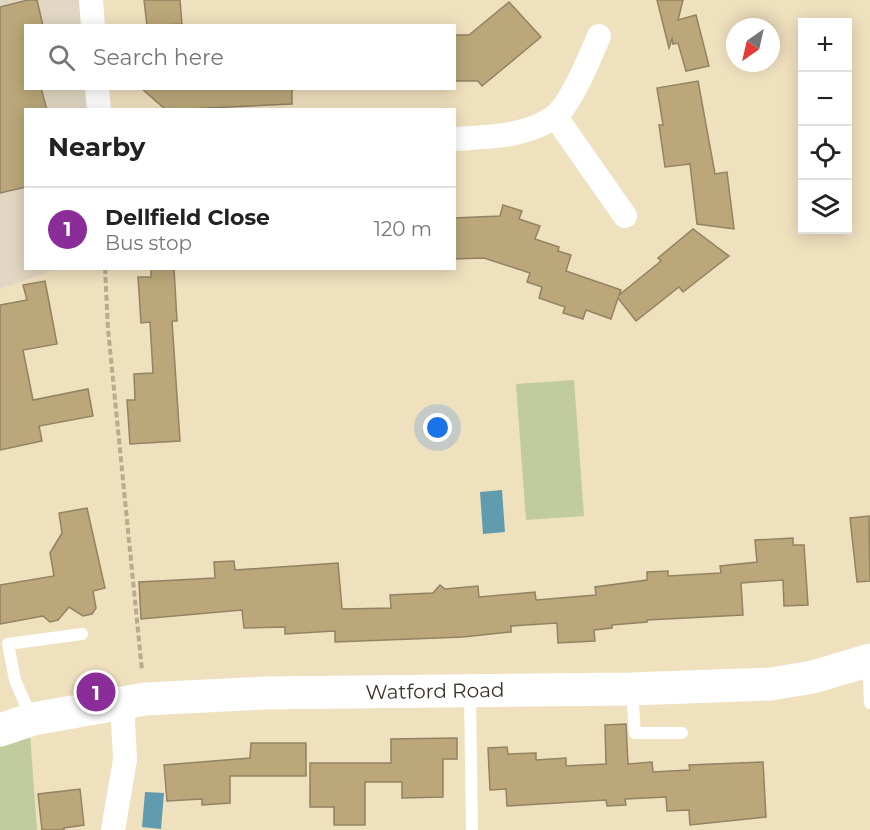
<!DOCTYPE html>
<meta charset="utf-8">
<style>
:root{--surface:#fff;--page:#f2f2f2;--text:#222;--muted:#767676;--line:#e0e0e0;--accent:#8a2d98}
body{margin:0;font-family:Montserrat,sans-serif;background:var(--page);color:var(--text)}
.controls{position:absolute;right:18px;top:18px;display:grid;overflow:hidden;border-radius:0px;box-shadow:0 3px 15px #0003}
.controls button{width:54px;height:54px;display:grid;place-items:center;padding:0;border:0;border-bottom:2px solid var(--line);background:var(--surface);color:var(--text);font:30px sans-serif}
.compass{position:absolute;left:726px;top:18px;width:54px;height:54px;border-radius:50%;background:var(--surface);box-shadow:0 3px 15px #0003;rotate:214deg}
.you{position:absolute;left:438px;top:428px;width:21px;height:21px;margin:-15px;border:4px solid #fff;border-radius:50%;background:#1a73e8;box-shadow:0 0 0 9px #1a73e833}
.badge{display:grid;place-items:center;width:39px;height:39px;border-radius:50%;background:var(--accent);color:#fff;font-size:20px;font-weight:700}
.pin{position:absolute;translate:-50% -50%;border:3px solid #fff;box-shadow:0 2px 6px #0006}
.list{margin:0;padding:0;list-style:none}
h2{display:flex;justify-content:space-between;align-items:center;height:78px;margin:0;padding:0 24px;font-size:26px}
h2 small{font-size:20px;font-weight:400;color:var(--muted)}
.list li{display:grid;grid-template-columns:39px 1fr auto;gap:18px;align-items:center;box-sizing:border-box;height:84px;padding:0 24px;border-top:2px solid var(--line)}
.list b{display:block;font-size:22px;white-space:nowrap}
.list p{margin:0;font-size:20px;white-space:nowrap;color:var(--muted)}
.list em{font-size:20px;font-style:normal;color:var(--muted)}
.icon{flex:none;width:33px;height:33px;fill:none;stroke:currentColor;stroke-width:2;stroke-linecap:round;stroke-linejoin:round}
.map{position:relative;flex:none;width:870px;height:830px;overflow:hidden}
.search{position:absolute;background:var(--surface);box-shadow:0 3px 15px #0003;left:24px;top:24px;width:432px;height:66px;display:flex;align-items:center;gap:15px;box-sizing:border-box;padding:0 21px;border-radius:0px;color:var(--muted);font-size:22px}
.panel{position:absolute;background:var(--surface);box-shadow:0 3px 15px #0003;left:24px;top:108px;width:432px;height:162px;border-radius:0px}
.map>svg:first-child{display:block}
.education{fill:#e1d7c2}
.green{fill:#c0cc9e}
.water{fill:#619bae}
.building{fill:#bba779;stroke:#918364;stroke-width:1.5}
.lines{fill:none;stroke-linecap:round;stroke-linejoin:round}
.path{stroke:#b8ac90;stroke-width:4;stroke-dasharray:6 3;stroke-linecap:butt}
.lane{stroke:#fff;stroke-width:12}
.street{stroke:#fff;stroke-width:24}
.secondary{stroke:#fff;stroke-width:33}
.labels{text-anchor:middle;stroke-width:4.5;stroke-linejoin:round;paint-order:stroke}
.street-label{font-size:20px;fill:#3a3427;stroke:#fff}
</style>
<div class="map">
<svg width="870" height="830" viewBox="0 0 870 830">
<rect width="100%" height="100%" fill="#efe0be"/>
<!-- education -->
<polygon class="education" points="0,0 79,0 81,25 26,26 26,88 85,89 87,109 26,110 26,268 57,269 0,289"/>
<!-- green -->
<g class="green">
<polygon points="574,380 584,516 526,520 516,384"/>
<polygon points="30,734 37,830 0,830 0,743"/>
</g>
<!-- water -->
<g class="water">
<polygon points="502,490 505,532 483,534 480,492"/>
<polygon points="145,792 164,793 161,829 142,827"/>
</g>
<!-- building -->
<g class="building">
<polygon points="28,0 37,0 43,26 26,26 26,88 41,88 47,110 26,110 26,187 0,193 0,7"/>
<polygon points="144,0 180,0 182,24 147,26"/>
<polygon points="657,0 683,0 678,20 696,15 709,66 686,71 678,43 673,44 672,39 669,48"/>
<polygon points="509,2 541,37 482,86 478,81 454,81 454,35 469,35"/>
<polygon points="698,81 715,174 727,172 734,229 697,224 690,164 665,167 659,125 663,125 657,88"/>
<polygon points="141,88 292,88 292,104 166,110"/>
<polygon points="503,205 522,211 519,219 540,226 535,239 559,247 558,251 571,255 566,271 621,290 619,295 661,261 658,258 693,229 729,256 683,292 679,287 636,321 618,298 611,319 586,310 583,319 563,313 565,307 539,298 542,287 527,282 530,273 484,258 454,259 454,218 500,216"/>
<polygon points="151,268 174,268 177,321 172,321 180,441 130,444 127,400 135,400 134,374 153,373 150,322 141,323 138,277 151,277"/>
<polygon points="45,281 57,344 23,350 33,400 88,389 93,416 39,426 42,441 0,450 0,305 27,300 23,285"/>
<polygon points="87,508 105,588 93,591 96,608 92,614 83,616 69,607 58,620 50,622 43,616 0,624 0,585 54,576 50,553 62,533 59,513"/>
<polygon points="869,516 870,581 857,582 850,518"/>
<polygon points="793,538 793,545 804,545 808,605 784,606 783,580 741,583 743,615 647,620 647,622 612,625 612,628 594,630 595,641 558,643 557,623 511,626 511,632 463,637 335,642 335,631 285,634 285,627 244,628 242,610 141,619 139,582 215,578 214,562 234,561 235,570 338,563 342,609 391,608 390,595 433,593 440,585 445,589 478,586 479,597 535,592 536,600 596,595 595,587 647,580 647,572 668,571 668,576 721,573 720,566 757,562 755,540"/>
<polygon points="626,724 628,764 652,762 653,772 690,770 689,765 763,762 766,817 690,825 689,810 667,811 666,797 625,799 626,805 607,806 606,800 507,806 506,789 490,790 488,748 507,747 508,754 536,753 536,760 566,758 566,766 606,764 605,725"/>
<polygon points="457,738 457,759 443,759 443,797 402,798 402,782 365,782 365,825 334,825 334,807 310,807 310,763 391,763 391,739"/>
<polygon points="251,743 306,743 306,776 230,776 230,803 202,805 202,799 167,801 164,765 250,758"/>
<polygon points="80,789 84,825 64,828 64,830 42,830 38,794"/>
</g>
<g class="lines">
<!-- path -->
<polyline class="path" points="105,268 108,329 142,671"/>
<!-- lane -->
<g class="lane">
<polyline points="868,662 870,703"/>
<polyline points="632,691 635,733 682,733"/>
<polyline points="470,693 472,830"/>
<polyline points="32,719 15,680 8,644 82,634"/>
</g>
<!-- street -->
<g class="street">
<polyline points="91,0 93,26"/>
<polyline points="97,88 99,110"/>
<polyline points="555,116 625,216"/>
<path d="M454,139C487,137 526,137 554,117C571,105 590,57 599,36"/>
<polyline points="113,830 125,760 122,701"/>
</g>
<!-- secondary -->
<polyline class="secondary" points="0,730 33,719 145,699 264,693 631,689 771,684 813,677 870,660"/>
</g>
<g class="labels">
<!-- street labels -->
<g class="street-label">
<text transform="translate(435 691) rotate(-1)" y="7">Watford Road</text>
</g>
</g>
</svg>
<div class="controls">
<button>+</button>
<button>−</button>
<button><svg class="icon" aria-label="locate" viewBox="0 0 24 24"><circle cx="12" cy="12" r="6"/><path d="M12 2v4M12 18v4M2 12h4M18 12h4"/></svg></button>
<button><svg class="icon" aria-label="layers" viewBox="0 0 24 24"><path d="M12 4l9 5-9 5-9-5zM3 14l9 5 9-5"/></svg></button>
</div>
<svg class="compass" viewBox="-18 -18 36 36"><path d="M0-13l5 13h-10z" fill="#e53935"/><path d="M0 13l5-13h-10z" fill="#767676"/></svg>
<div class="you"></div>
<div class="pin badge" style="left:96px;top:692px">1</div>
<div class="search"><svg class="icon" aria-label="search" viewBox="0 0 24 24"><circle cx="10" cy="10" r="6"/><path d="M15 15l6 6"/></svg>Search here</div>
<section class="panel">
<h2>Nearby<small></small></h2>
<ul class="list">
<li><span class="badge">1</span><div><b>Dellfield Close</b><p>Bus stop</p></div><em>120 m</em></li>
</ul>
</section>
</div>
